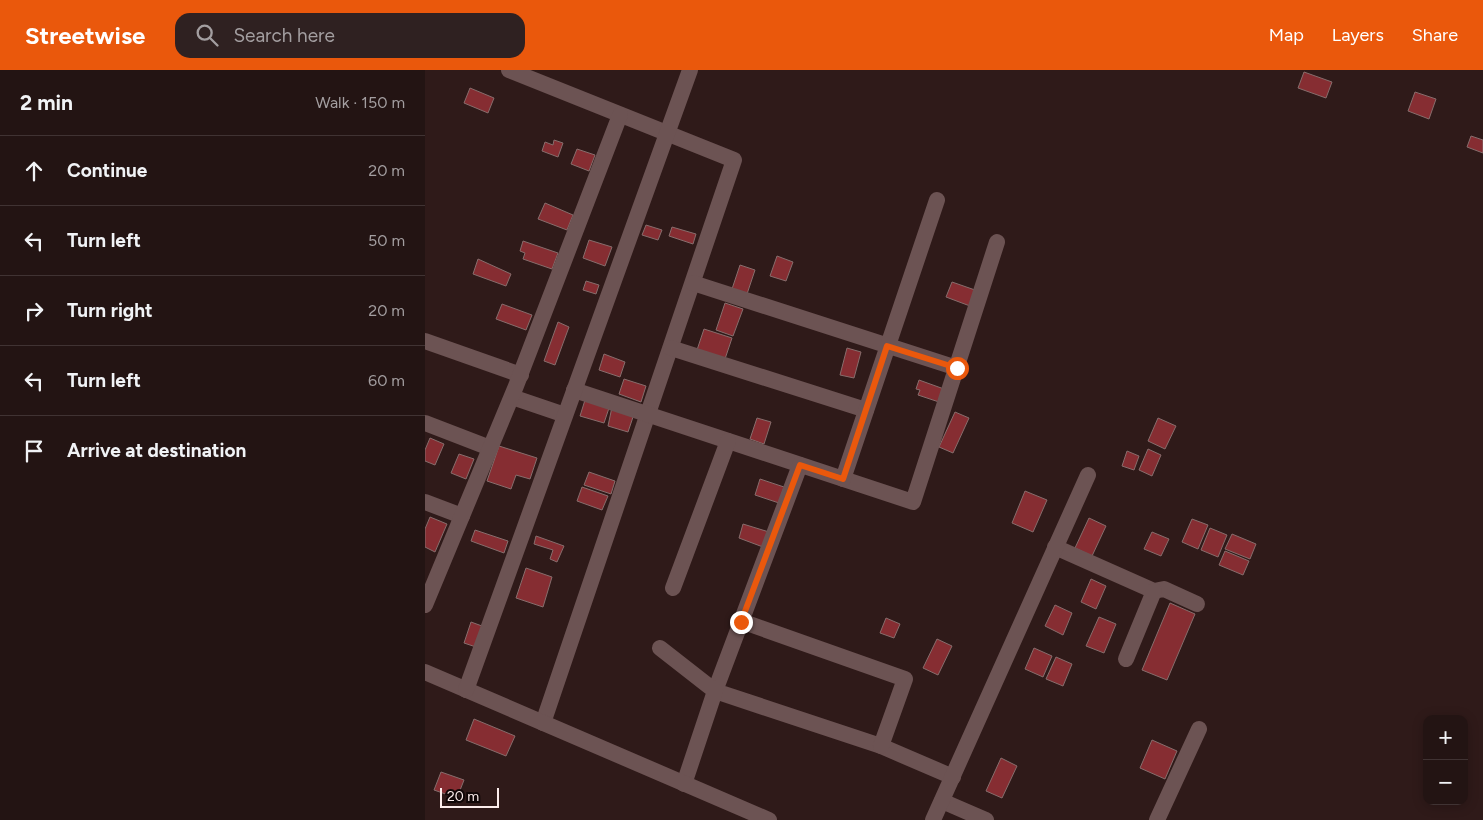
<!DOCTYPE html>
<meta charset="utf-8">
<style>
:root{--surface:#231413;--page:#2f2121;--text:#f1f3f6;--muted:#a39ea0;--line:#403333;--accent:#ea580c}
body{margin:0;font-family:Figtree,sans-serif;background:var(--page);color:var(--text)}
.controls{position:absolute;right:15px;bottom:15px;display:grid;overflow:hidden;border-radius:10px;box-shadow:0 2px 12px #0003}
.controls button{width:45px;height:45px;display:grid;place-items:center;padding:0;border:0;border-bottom:1px solid var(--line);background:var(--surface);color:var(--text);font:25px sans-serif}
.scale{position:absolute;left:15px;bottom:12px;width:59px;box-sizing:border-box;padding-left:5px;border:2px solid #fcedec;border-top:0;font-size:14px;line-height:18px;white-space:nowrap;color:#fcedec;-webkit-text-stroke:4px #100707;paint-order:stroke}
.stop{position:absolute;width:15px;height:15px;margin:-11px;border:4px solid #ea580c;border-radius:50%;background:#fff}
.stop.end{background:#ea580c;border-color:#fff;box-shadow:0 1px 5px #0008}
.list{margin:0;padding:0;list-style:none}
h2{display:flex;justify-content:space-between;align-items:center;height:65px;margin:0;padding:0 20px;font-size:21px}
h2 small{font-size:16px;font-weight:400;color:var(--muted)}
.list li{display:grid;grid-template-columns:32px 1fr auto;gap:15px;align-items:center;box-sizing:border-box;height:70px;padding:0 20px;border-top:1px solid var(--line)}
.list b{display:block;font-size:19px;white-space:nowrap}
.list em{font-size:16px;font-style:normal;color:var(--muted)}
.icon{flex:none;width:28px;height:28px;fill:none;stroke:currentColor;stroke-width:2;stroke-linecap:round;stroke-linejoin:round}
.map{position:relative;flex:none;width:1058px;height:750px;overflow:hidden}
header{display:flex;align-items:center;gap:30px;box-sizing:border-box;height:70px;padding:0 25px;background:var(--accent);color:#fff}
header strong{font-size:24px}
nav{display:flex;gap:28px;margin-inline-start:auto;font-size:18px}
.search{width:350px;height:45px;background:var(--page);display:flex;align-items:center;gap:12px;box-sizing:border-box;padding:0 18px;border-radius:15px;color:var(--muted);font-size:19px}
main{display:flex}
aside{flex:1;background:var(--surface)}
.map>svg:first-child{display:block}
.building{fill:#862d32;stroke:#876d6c}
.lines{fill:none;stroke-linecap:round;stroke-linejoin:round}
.minor{stroke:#6c5353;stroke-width:16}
.route{stroke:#ea580c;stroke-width:6}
</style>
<header>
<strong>Streetwise</strong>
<div class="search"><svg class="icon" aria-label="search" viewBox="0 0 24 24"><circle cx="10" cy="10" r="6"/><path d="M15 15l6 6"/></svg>Search here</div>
<nav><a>Map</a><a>Layers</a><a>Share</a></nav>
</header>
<main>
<aside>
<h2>2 min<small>Walk · 150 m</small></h2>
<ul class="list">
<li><svg class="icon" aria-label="ahead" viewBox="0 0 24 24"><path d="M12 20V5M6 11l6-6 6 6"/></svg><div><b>Continue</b></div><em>20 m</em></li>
<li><svg class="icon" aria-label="left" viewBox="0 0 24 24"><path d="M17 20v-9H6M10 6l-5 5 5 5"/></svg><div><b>Turn left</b></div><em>50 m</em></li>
<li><svg class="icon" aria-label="right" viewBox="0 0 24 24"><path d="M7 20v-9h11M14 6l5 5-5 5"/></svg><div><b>Turn right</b></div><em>20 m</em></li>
<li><svg class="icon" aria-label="left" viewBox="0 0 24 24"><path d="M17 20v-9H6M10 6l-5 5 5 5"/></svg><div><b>Turn left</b></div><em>60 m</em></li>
<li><svg class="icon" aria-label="arrive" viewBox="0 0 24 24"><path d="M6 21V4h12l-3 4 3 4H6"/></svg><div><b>Arrive at destination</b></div></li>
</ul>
</aside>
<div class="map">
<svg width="1058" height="750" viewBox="0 0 1058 750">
<rect width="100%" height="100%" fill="#2f1a19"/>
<!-- building -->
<g class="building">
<polygon points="879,2 907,12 901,28 873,18"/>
<polygon points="45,18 69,28 63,43 39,33"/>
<polygon points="990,22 1011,29 1004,49 983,41"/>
<polygon points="1046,66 1058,70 1058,83 1042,77"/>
<polygon points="129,70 138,73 133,87 117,81 120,72 128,75"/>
<polygon points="152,79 170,85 164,101 146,94"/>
<polygon points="120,133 148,145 142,160 113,149"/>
<polygon points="221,155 237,160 233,170 217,165"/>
<polygon points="247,157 271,164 268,174 244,166"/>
<polygon points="164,170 187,177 180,196 158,188"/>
<polygon points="98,171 133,183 127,199 98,189 100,183 95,181"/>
<polygon points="352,186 368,192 361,211 345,206"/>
<polygon points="53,189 86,204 81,216 48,204"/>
<polygon points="315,195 330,200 322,224 307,219"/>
<polygon points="161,211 174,215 171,224 158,220"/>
<polygon points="527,212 550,220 545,236 521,227"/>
<polygon points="300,233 318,239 308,266 291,260"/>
<polygon points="77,234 107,245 101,260 71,249"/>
<polygon points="133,252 144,257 130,295 119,291"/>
<polygon points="279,259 307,268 299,292 271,283"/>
<polygon points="422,278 436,282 429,308 415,305"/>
<polygon points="179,284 200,292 195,307 174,300"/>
<polygon points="199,309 221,316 216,332 194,324"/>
<polygon points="494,310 519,319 514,332 493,325 495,320 491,319"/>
<polygon points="160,330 184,338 179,353 155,346"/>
<polygon points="187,337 209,344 203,362 183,356"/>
<polygon points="530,342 544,348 528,383 514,377"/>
<polygon points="332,348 346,352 339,374 325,369"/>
<polygon points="733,348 751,356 740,379 723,371"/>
<polygon points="5,368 19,374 10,395 0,391 0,380"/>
<polygon points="74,376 112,388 105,409 91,405 86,419 62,411"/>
<polygon points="723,379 736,385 727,406 714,400"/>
<polygon points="702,381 714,386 709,400 697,396"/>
<polygon points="34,384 49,389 41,409 26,403"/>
<polygon points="164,402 190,411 186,424 159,415"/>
<polygon points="335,409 359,417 354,433 330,425"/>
<polygon points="157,417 183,426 177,440 152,431"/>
<polygon points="600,421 622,430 608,462 587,453"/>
<polygon points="5,447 22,454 10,482 0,477 0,459"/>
<polygon points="664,448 681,456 667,486 650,478"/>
<polygon points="767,449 783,455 773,479 757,472"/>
<polygon points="318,454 344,462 338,477 314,468"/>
<polygon points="785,458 802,465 793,487 776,480"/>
<polygon points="50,460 83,471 79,483 46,471"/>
<polygon points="727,462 744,469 736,486 719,479"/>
<polygon points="807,464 831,474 825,489 800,479"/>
<polygon points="111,466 139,476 132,492 125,489 128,480 109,474"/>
<polygon points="800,481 824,491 818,505 794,495"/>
<polygon points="101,498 127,507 118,537 91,528"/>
<polygon points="666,509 681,516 671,539 656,532"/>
<polygon points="745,533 770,544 742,610 717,600"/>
<polygon points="630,535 647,543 638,565 620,556"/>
<polygon points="674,547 691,554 679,583 661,576"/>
<polygon points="461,548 475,554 469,568 455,563"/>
<polygon points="46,552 57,556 51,577 39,573"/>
<polygon points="512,569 527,576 513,605 498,598"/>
<polygon points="609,578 627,586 618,607 600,599"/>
<polygon points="631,587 647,594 638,616 621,609"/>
<polygon points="49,649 90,666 81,686 41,670"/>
<polygon points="727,670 752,681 740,709 715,698"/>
<polygon points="576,688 592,696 577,728 561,721"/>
<polygon points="16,702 39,710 32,728 9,720"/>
</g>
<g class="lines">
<!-- minor -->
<g class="minor">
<polyline points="84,0 309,90 118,653"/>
<polyline points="268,213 532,298"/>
<polyline points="0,271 96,305"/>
<polyline points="246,278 441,340"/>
<polyline points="149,320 488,432 572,172"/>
<polyline points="87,327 140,345"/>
<polyline points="0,353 65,378"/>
<polyline points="375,395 290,621 456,676 528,707"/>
<polyline points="418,409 512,130"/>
<polyline points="0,432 37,446"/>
<polyline points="630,477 729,521 739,519 772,534"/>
<polyline points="248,518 303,371"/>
<polyline points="0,535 91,316 195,45"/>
<polyline points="316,551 480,609 456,676"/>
<polyline points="235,578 290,621 259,714"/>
<polyline points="701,589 729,521"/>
<polyline points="0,602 344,750"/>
<polyline points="41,620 265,0"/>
<polyline points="517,731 561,750"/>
<polyline points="508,750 663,405"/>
<polyline points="732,750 774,659"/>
</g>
</g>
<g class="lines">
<!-- route -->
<polyline class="route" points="316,552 375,395 418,409 462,276 532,298"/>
</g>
</svg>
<div class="controls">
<button>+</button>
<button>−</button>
</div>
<div class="scale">20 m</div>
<div class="stop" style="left:532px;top:298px"></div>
<div class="stop end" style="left:316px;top:552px"></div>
</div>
</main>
